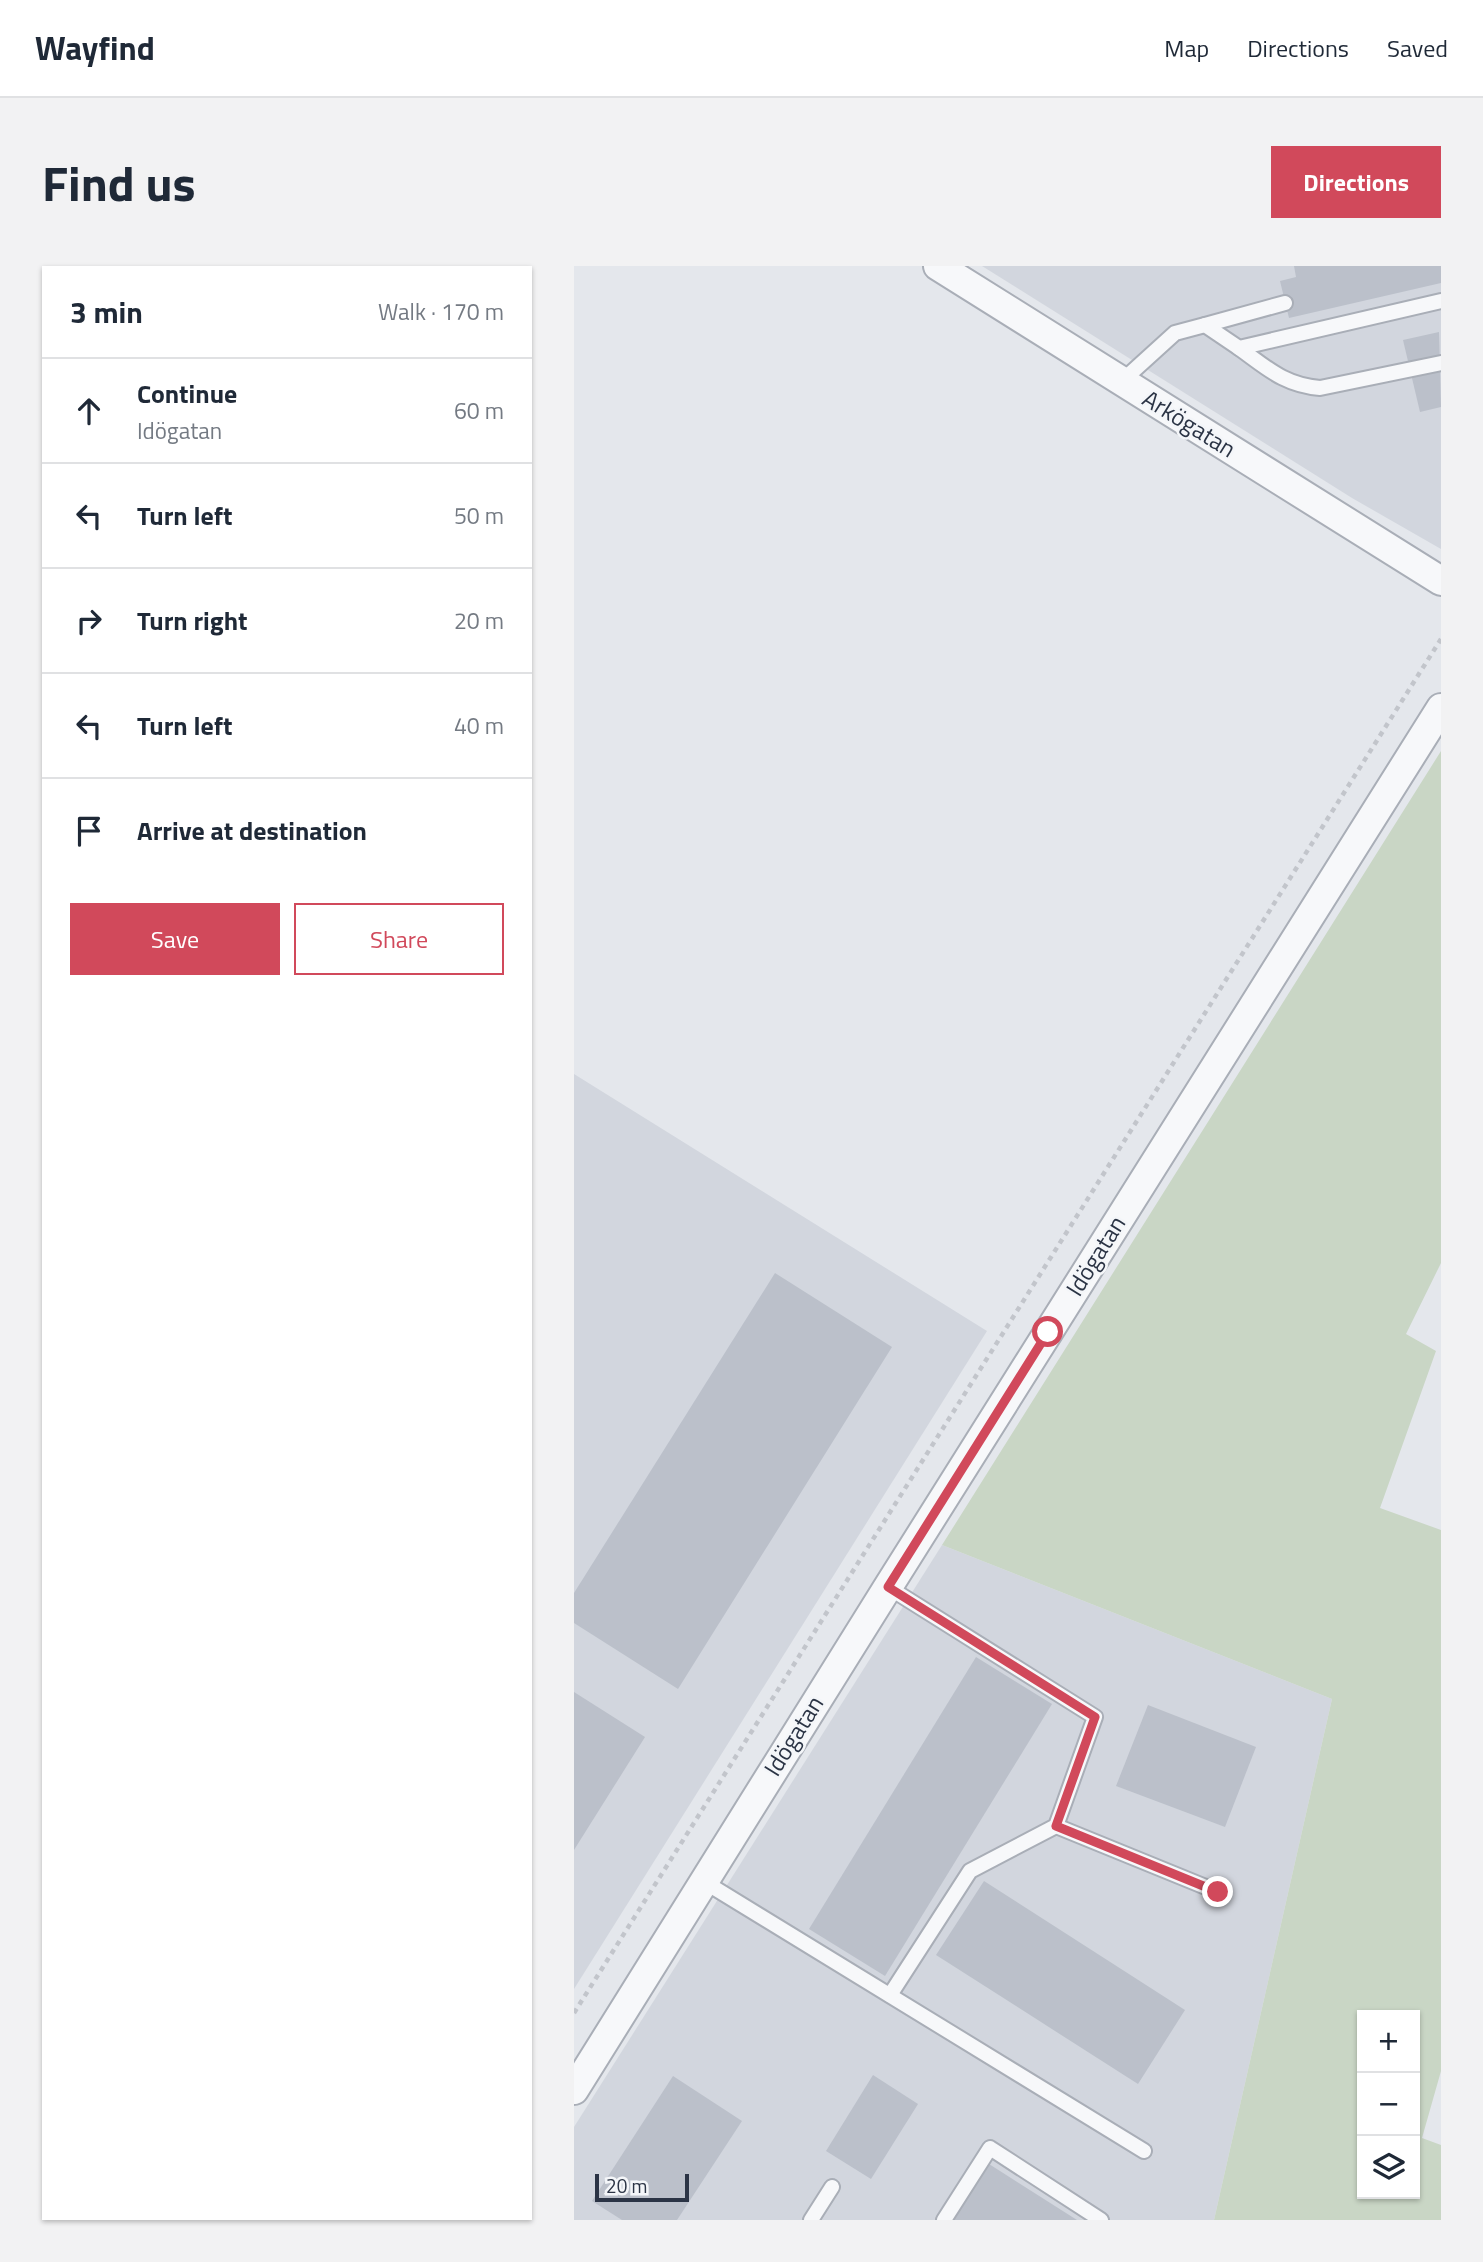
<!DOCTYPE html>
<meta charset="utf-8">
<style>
:root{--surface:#fff;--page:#f2f2f3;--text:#1f2937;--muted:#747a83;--line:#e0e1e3;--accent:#d1495b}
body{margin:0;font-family:"Titillium Web",sans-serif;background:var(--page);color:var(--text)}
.controls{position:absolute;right:21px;bottom:21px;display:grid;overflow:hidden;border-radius:0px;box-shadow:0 2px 5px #0004}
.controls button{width:63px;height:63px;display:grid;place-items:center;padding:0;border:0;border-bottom:2px solid var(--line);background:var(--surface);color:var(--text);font:35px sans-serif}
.scale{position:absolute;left:21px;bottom:18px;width:94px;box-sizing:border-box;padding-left:7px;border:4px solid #2b3445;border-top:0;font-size:19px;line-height:24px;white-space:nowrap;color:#2b3445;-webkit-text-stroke:5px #f4f6f9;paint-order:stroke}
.stop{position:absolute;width:21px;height:21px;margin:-16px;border:5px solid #d1495b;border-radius:50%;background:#fff}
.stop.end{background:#d1495b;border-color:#fff;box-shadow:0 2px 7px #0008}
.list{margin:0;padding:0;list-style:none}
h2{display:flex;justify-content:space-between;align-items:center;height:91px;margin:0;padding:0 28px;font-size:30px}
h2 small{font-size:23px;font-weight:400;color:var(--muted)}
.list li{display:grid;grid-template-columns:46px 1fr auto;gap:21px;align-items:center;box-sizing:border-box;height:105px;padding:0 28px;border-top:2px solid var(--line)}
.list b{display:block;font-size:26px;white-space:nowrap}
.list p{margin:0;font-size:23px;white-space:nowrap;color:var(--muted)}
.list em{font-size:23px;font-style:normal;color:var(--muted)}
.actions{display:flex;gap:14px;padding:21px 28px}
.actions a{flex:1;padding:16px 0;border:2px solid var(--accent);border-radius:0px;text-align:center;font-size:24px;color:var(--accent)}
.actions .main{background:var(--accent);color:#fff}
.icon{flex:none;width:38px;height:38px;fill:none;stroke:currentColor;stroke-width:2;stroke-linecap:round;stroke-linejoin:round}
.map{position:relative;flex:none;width:867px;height:1954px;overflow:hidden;border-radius:0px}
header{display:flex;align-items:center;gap:42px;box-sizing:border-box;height:98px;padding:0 35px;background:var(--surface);border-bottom:2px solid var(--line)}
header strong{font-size:33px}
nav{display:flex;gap:38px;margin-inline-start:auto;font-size:24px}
.intro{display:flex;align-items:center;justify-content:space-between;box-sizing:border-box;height:168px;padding:0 42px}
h1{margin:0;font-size:49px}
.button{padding:18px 32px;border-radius:0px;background:var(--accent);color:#fff;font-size:24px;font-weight:700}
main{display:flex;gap:42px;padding:0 42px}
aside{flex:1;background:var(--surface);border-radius:0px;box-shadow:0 2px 5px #0004}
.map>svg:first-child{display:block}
.built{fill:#d2d6de}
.green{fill:#c9d6c5;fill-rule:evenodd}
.building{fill:#bbc0ca}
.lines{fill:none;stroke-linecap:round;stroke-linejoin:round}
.lane-casing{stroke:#a9aeb7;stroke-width:18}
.street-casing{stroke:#a9aeb7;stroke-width:32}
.path{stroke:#c2c5cb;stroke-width:4.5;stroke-dasharray:5 5;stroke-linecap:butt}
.lane{stroke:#f7f8fa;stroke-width:14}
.street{stroke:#f7f8fa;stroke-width:28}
.route{stroke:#d1495b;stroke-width:9}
.labels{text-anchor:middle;stroke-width:5;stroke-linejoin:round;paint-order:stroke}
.street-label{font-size:24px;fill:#2b3445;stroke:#f4f6f9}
</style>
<header>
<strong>Wayfind</strong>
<nav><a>Map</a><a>Directions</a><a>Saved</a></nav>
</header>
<div class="intro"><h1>Find us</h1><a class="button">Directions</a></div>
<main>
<aside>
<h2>3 min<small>Walk · 170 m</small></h2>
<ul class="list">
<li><svg class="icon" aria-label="ahead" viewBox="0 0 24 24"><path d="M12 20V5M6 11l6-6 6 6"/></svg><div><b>Continue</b><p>Idögatan</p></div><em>60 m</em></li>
<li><svg class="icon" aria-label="left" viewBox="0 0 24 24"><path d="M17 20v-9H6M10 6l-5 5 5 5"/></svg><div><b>Turn left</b></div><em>50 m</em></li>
<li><svg class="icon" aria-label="right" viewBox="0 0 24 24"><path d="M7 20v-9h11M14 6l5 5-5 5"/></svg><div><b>Turn right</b></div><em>20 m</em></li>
<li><svg class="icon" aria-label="left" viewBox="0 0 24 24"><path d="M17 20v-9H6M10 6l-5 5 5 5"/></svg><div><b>Turn left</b></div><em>40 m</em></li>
<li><svg class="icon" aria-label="arrive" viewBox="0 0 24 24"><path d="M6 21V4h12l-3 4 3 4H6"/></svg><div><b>Arrive at destination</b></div></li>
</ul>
<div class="actions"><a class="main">Save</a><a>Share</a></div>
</aside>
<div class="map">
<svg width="867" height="1954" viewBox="0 0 867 1954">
<rect width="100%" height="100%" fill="#e4e7ec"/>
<!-- built -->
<g class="built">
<polygon points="408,0 867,0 867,283 778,232"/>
<polygon points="0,808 413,1065 0,1723"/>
<polygon points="368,1279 758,1433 640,1954 0,1954 0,1861"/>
</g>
<!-- green -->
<path class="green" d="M867,485V997L832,1068L862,1085L806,1242L867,1264V1805L848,1872L867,1879V1954H640L758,1433L368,1279ZM841,1749V1928H788V1749Z"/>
<!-- building -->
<g class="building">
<polygon points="720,0 867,0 867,17 715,52 706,15 722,11"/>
<polygon points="865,66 867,141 846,146 829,74"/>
<polygon points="201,1007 318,1081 104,1423 0,1357 0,1327"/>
<polygon points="402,1391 478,1438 311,1710 235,1663"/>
<polygon points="0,1426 71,1471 0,1584"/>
<polygon points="574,1439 682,1481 651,1561 542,1520"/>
<polygon points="410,1615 611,1744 564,1818 362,1689"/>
<polygon points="299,1809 344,1838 297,1913 252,1885"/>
<polygon points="99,1810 168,1855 103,1954 48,1954 18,1935"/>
<polygon points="415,1898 503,1954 380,1954"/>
</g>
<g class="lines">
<defs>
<g id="lane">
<polyline points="631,59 711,37"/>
<path d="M665,82C693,102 710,119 746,122L867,97"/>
<polyline points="547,116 601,67 631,59 665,82 867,35"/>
<polyline points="314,1321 521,1451 482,1560 396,1605 316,1729"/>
<polyline points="482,1560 644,1626"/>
<polyline points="129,1615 570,1885"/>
<polyline points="237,1954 258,1921"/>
<polyline points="370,1954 416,1882 527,1954"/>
</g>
<g id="street">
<polyline points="364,0 867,315"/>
<polyline points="0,1824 314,1321 867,442"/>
</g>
</defs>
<!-- lane casing -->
<use href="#lane" class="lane-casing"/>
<!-- street casing -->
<use href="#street" class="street-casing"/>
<!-- path -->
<polyline class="path" points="0,1747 867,373"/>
<!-- lane -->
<use href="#lane" class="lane"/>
<!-- street -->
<use href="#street" class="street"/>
</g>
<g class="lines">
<!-- route -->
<polyline class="route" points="474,1066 314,1321 521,1451 482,1560 644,1626"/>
</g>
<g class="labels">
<!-- street labels -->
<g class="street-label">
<text transform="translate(615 158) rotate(32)" y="8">Arkögatan</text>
<text transform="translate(522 990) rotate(-58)" y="8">Idögatan</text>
<text transform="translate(220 1470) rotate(-58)" y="8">Idögatan</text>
</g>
</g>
</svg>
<div class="controls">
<button>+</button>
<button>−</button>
<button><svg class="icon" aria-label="layers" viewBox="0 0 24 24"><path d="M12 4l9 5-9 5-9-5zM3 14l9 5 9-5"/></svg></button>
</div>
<div class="scale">20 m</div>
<div class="stop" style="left:474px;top:1066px"></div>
<div class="stop end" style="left:644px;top:1626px"></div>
</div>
</main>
